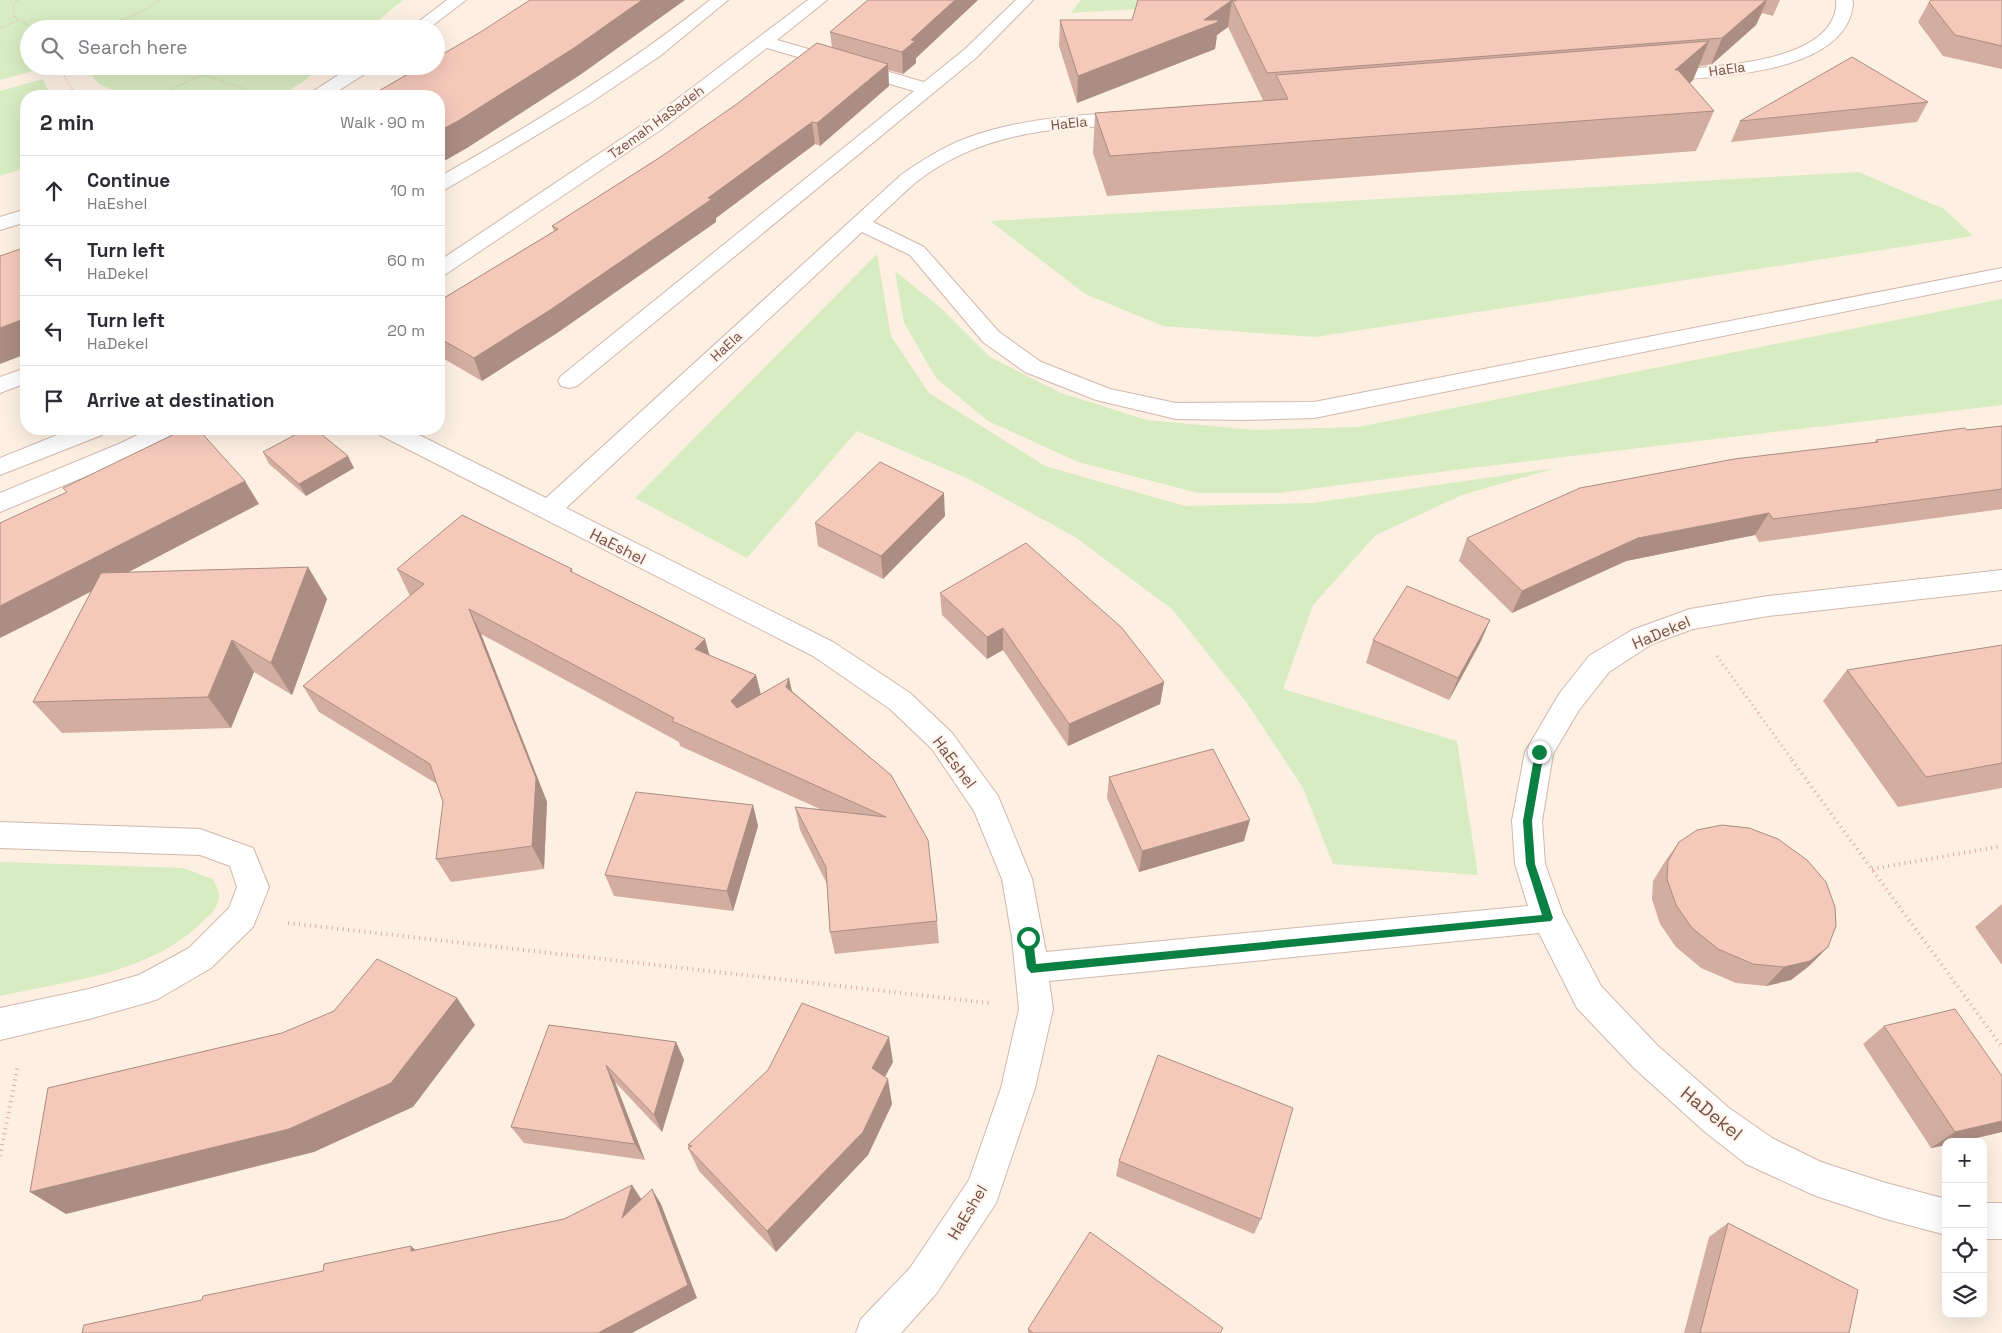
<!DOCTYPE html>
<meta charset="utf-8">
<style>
:root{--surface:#fff;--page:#f2f2f3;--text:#2b2b33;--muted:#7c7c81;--line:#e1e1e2}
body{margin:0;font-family:"Space Grotesk",sans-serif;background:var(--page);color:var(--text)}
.controls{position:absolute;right:15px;bottom:15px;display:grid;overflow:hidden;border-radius:10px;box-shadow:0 5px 20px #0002}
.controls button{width:45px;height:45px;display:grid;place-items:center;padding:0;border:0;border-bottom:1px solid var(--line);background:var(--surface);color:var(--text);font:25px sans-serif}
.stop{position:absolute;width:15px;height:15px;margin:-11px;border:4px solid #0b8043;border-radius:50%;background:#fff}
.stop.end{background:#0b8043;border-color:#fff;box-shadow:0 1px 5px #0008}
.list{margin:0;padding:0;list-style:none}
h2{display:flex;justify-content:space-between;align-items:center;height:65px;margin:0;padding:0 20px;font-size:21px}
h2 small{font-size:16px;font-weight:400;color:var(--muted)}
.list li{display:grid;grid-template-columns:32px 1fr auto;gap:15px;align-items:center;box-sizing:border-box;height:70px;padding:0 20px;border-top:1px solid var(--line)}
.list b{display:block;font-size:19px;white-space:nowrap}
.list p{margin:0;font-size:16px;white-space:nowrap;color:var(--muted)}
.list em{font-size:16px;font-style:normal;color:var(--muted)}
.icon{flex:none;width:28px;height:28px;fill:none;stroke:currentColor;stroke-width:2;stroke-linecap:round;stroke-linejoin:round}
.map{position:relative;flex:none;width:2002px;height:1333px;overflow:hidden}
.search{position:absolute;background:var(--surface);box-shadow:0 5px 20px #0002;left:20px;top:20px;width:425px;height:55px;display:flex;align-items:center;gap:12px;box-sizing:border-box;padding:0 18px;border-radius:28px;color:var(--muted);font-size:19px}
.panel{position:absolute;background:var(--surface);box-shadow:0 5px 20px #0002;left:20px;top:90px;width:425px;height:345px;border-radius:20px}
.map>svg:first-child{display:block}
.green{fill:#d8ecc1}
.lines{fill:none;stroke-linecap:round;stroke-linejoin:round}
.minor-casing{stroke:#d1b7ac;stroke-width:2}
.path-far2{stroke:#d9ab9d;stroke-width:2;stroke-dasharray:0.5 2.5;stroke-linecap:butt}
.path-far1{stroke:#d9ab9d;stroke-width:3;stroke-dasharray:1 4;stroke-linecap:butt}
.path{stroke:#d9ab9d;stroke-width:4;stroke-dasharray:1 4.5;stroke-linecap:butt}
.minor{fill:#fff;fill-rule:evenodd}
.wall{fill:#d2ada0}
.shaded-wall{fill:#ab8d82}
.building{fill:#f4c9ba;stroke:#ab8d82}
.route{fill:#0b8043}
.labels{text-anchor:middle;stroke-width:4.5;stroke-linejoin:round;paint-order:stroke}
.far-street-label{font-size:14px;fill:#775248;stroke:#fff4eb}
.street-label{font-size:16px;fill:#775248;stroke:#fff4eb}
.near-street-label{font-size:19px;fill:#775248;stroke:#fff4eb}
</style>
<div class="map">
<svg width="2002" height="1333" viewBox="0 0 2002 1333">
<rect width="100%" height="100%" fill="#fdf0e3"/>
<!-- green -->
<g class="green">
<polygon points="0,0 403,0 368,29 29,29 29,66 52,66 0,80"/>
<polygon points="1081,0 1201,0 1203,5 1071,13"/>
<polygon points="83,66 322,66 304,81 280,96 129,96 100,85"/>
<polygon points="43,79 51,96 26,96 26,168 0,176 0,91"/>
<polygon points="1859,172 1944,209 1973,236 1315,337 1163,326 1085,294 990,221"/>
<polygon points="877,254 891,336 929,393 1045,466 1185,506 1312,503 1556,468 1462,495 1376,535 1313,605 1283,689 1457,741 1478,875 1333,864 1303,788 1247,703 1172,609 1075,537 971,480 857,431 747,558 635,498"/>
<polygon points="895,271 941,308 990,357 1061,393 1147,420 1254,430 1358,427 2002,299 2002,405 1463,469 1279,493 1198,493 1078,462 988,421 936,378 904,323"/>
<path d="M0,862L183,868L213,879C215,884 220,891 219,897C218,909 208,917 200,924C148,974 68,981 0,996Z"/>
</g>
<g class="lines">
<defs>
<g id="minor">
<polygon points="447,0 466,0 428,29 409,29"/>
<path d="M710,0H728L660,56L590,103L482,168L446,189L439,191V177C533,124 625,68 710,0Z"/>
<polygon points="808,0 827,0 777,40 924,82 965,49 1016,0 1033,0 977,57 577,386 569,388 561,386 558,381 561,376 914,91 767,48 662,129 446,274 439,276 439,261 648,121"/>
<path d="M1836,0H1852L1853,2C1853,10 1851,16 1847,24C1819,75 1711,77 1659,81L1653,80L1650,76L1653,72L1659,71C1704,67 1807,65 1831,22C1835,15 1837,8 1836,0Z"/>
<polygon points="352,66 374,66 371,70 330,96 309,96 312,92"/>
<path d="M1133,111L1140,113L1142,117L1140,121C1112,128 1081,126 1052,130C1003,136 955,151 915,183C901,195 887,209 873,222L924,247L999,332L1041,362L1110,389L1176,403L1314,402L2002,268V280L1314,418L1244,420L1176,419L1096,400L1025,372L983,342L910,255L862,232L566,508L833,642L910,693L952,733L998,796L1032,879L1046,952L1528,906L1515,864L1512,821L1525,752L1559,694L1589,656L1632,630L1690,609L1768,596L2002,570V590L1768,616L1693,629L1652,644L1609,672L1579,710L1553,754L1542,821L1545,864L1563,914L1601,986L1658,1046L1729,1108L1772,1138L1821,1162L1886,1183L1946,1199V1235L1886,1219L1816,1196L1746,1164L1705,1132L1634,1068L1577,1008L1539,933L1049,981L1053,1009L1035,1088L996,1203L936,1294L901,1333H856L861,1319L910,1268L969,1180L1001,1088L1019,1009L1012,938L1002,879L974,811L932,749L890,709L813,656L380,435L376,429H407L546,498L901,175C921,161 941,148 964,139C1018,118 1076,116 1133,111Z"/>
<polygon points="26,209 26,222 0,230 0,217"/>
<polygon points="26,368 26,383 0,393 0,377"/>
<polygon points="72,429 106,429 102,435 0,475 0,458"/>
<polygon points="150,429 181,429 177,435 137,455 0,512 0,493 121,443"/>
<polygon points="0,822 200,829 253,848 269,887 253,927 211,968 158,999 146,1003 89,1019 0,1040 0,1008 89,989 139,975 189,948 229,908 237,887 230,866 200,855 0,848"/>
<rect x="1983" y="1203" width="19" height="36"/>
</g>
</defs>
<!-- minor casing -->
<use href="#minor" class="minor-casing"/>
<!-- path-far2 -->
<g class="path-far2">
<polyline points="17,0 13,6 15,17 31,27 44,29"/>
<polyline points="0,28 19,20"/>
<path d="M83,29C111,24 136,17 160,0"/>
<polyline points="58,66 75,94 82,96"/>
<polyline points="158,96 202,74 255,93 249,96"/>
</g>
<!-- path-far1 -->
<polyline class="path-far1" points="1717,656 1793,761"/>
<!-- path -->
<g class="path">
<polyline points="1792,760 2002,1047"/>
<polyline points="1872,869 2002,846"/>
<polyline points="288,923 989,1003"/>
<polyline points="0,1156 18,1065"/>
</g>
<!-- minor -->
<use href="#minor" class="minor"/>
</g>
<!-- wall -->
<g class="wall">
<polygon points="868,0 978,0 916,58 916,63 903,74 888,70 889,86 820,146 815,144 716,218 716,222 557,333 482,381 439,356 439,301 554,231 552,226 832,48 830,32"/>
<polygon points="1138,0 1780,0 1773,16 1762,13 1756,25 1711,65 1699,66 1693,80 1690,83 1714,111 1696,151 1107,196 1093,153 1095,113 1272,100 1263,100 1228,27 1217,35 1215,49 1077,103 1059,46 1060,20 1132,20"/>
<polygon points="2002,0 2002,69 1943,56 1918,22 1929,2"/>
<polygon points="1928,102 1917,122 1731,142 1740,121"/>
<polygon points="2002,426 2002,509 1759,542 1755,535 1626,561 1512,613 1459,561 1467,538 1875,442 1876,440"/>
<polygon points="263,452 354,468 306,496 269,464"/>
<polygon points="259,504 129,572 308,567 327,599 292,695 254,672 231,728 62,733 33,702 91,591 0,638"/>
<polygon points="945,516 883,579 818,546 815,523"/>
<polygon points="397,569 572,569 573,573 709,655 756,675 761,694 789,678 792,691 891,775 937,921 939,943 835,954 830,932 827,884 800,830 795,807 820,809 680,746 679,742 481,634 547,802 544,869 451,882 436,859 443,802 437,784 319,712 303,686 410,596"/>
<polygon points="940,593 1164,682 1160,704 1068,746 1003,650 987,659 942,615"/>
<polygon points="1490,620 1480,643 1449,700 1366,663 1373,640"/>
<polygon points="2002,645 2002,788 1898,807 1823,701 1847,670"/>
<polygon points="1109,777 1244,841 1139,872 1107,798"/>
<polygon points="753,805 758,826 733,911 614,896 605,875"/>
<polygon points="1679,842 1828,947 1809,966 1791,980 1766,986 1736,983 1701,968 1676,947 1660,924 1652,899 1653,881 1664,863"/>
<polygon points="2002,904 2002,965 1975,927"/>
<polygon points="549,1025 676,1042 684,1060 662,1132 615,1082 645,1160 524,1143 511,1127"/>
<polygon points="1884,1026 2002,1076 2002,1132 1959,1142 1946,1142 1946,1145 1931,1148 1863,1044"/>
<polygon points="893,1062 885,1077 892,1104 868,1155 776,1252 699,1171 688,1148 689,1148 688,1145"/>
<polygon points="1119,1161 1261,1219 1254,1234 1116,1176"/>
<polygon points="1728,1223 1849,1333 1684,1333 1709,1237"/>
<polygon points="1028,1329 1220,1333 1028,1333"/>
</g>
<!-- shaded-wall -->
<g class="shaded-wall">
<polygon points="642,0 685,0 580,75 467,148 439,164 439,131"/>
<polygon points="955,0 978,0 916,58 916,63 903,74 902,52 911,40"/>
<polygon points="1232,0 1228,27 1217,35 1215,49 1077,103 1078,76 1204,20"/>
<polygon points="1766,0 1767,0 1756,25 1711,65 1722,38"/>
<polygon points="1709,41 1693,80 1660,109 1675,70"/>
<polygon points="888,64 889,86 820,146 817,123"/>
<polygon points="812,122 815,144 716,218 716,222 557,333 482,381 474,358 708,198"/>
<polygon points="26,318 26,354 0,364 0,328"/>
<polygon points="348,456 354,468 306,496 299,484"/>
<polygon points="245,481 259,504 46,615 0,638 0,606"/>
<polygon points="944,493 945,516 883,579 881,556"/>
<polygon points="1769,513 1755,535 1626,561 1512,613 1522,591 1638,538"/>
<polygon points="308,567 327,599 292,695 271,663"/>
<polygon points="469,609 481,634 547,802 544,869 532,846"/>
<polygon points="1490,620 1480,643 1449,700 1458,678"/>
<polygon points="1003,628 1003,650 987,659 987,637"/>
<polygon points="705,639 712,664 695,649"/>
<polygon points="232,640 254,672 231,728 208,697"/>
<polygon points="756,675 762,701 737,726 731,701"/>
<polygon points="789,678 794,703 786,687"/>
<polygon points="1164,682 1160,704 1068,746 1069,724"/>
<polygon points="753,805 758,826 733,911 727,891"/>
<polygon points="1250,820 1244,841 1139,872 1142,851"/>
<polygon points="1828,947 1809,966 1791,980 1766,986 1784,967"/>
<polygon points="457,998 475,1025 413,1107 314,1152 66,1214 30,1192"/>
<polygon points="889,1037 893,1062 876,1092 872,1068"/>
<polygon points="676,1042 684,1060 662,1132 654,1115"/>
<polygon points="606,1065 615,1082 645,1160 635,1144"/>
<polygon points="888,1079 892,1104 868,1155 776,1252 767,1231"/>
<polygon points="2002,1121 2002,1132 1959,1142 1946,1142 1946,1145 1931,1148 1955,1132"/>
<polygon points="632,1185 642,1200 622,1218"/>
<polygon points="652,1189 661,1204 697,1298 632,1333 598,1333"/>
<polygon points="411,1246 427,1260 411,1251"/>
</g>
<!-- building -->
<g class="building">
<polygon points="530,0 642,0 574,48 458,121 439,131 439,96 370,96 422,66 436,66 436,58 479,33"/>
<polygon points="868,0 955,0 911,40 915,41 902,52 830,32"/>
<polygon points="1138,0 1230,0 1236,1 1236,0 1766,0 1722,38 1267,73 1232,0 1204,20 1218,20 1218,22 1078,76 1060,20 1132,20"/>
<polygon points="1931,0 2002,0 2002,46 1955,35 1929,2"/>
<polygon points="1709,41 1675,70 1678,70 1714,111 1110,156 1095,113 1288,99 1276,75"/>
<polygon points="817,43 888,64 817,123 812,122 708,198 712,199 550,310 474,358 439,338 439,301 558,229 552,226 659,158 734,106"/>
<polygon points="1852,57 1928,102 1740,121"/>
<polygon points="26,247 26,318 0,328 0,256"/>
<polygon points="2002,426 2002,489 1773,519 1769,513 1638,538 1522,591 1467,538 1580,488 1734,459 1878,442 1876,440 1965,428 1967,430"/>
<polygon points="185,429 198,429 245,481 0,606 0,523 67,492 63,488"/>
<polygon points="306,429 315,429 348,456 299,484 263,452"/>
<polygon points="880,462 944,493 881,556 815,523"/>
<polygon points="462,515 572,569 570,571 705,639 695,649 756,675 731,701 737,708 789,678 786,687 891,775 928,840 937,921 830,932 826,867 795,807 886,817 672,721 674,718 469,609 536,778 532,846 436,859 443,802 430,764 303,686 424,584 397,569"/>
<polygon points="1026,543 1122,628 1164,682 1069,724 1003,628 987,637 940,593"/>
<polygon points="308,567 271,663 232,640 208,697 33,702 101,573"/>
<polygon points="1407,586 1490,620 1458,678 1373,640"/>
<polygon points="2002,645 2002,763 1926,777 1847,670"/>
<polygon points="1213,749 1250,820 1142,851 1109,777"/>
<polygon points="636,792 753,805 727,891 605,875"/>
<polygon points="1722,825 1749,828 1778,839 1807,860 1826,882 1835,907 1836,926 1828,947 1810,961 1784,967 1753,964 1718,949 1692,928 1676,905 1667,879 1668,861 1679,842 1697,830"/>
<polygon points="377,959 457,998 391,1083 289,1129 30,1192 48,1088 282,1033 334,1011"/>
<polygon points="802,1003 889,1037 872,1068 888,1079 863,1132 767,1231 688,1148 692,1146 688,1145 768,1070"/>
<polygon points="1955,1009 2002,1076 2002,1121 1955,1132 1884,1026"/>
<polygon points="549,1025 676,1042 654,1115 606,1065 635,1144 511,1127"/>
<polygon points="1158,1055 1293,1108 1261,1219 1119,1161"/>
<polygon points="632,1185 622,1218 652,1189 688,1285 598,1333 82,1333 84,1325 202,1300 203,1296 323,1271 324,1264 411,1246 411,1251 564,1219"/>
<polygon points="1728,1223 1858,1290 1849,1333 1700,1333"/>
<polygon points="1090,1232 1223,1328 1220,1333 1033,1333 1028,1329"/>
</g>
<!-- route -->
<polygon class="route" points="1539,749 1544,752 1532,821 1535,864 1553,918 1551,921 1031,973 1027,968 1023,938 1028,934 1033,938 1036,964 1542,915 1526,864 1523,821 1535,752"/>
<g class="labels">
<!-- far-street labels -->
<g class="far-street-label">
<text transform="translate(1727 69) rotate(-8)" y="5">HaEla</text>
<text transform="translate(656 122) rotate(-36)" y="5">Tzemah HaSadeh</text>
<text transform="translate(1069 123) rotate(-6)" y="5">HaEla</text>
<text transform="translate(726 346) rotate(-43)" y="5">HaEla</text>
</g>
<!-- street labels -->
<g class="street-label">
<text transform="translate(618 546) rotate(27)" y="6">HaEshel</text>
<text transform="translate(1661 632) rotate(-23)" y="6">HaDekel</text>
<text transform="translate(955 762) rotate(53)" y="6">HaEshel</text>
<text transform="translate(967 1212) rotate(-59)" y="6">HaEshel</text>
</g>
<!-- near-street labels -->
<g class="near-street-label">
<text transform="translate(1712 1113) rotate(39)" y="7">HaDekel</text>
</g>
</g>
</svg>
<div class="controls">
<button>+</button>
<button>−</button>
<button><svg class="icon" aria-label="locate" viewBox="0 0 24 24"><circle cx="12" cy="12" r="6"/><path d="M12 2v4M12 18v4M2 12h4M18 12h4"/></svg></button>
<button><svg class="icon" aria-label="layers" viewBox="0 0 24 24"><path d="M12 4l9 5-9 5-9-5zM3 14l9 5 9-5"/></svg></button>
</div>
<div class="stop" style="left:1028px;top:938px"></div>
<div class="stop end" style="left:1539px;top:752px"></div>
<div class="search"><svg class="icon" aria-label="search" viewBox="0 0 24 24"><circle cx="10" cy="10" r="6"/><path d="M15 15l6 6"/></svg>Search here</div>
<section class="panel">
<h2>2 min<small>Walk · 90 m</small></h2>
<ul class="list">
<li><svg class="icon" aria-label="ahead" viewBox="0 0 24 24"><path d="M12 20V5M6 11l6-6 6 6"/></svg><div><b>Continue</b><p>HaEshel</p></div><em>10 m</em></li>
<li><svg class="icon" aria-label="left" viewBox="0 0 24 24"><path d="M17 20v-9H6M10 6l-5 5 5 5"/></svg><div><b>Turn left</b><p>HaDekel</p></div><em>60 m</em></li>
<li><svg class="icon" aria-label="left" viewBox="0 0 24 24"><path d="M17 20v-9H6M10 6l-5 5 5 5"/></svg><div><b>Turn left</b><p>HaDekel</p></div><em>20 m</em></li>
<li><svg class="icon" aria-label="arrive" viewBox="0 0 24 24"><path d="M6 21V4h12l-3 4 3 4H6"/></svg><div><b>Arrive at destination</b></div></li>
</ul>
</section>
</div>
